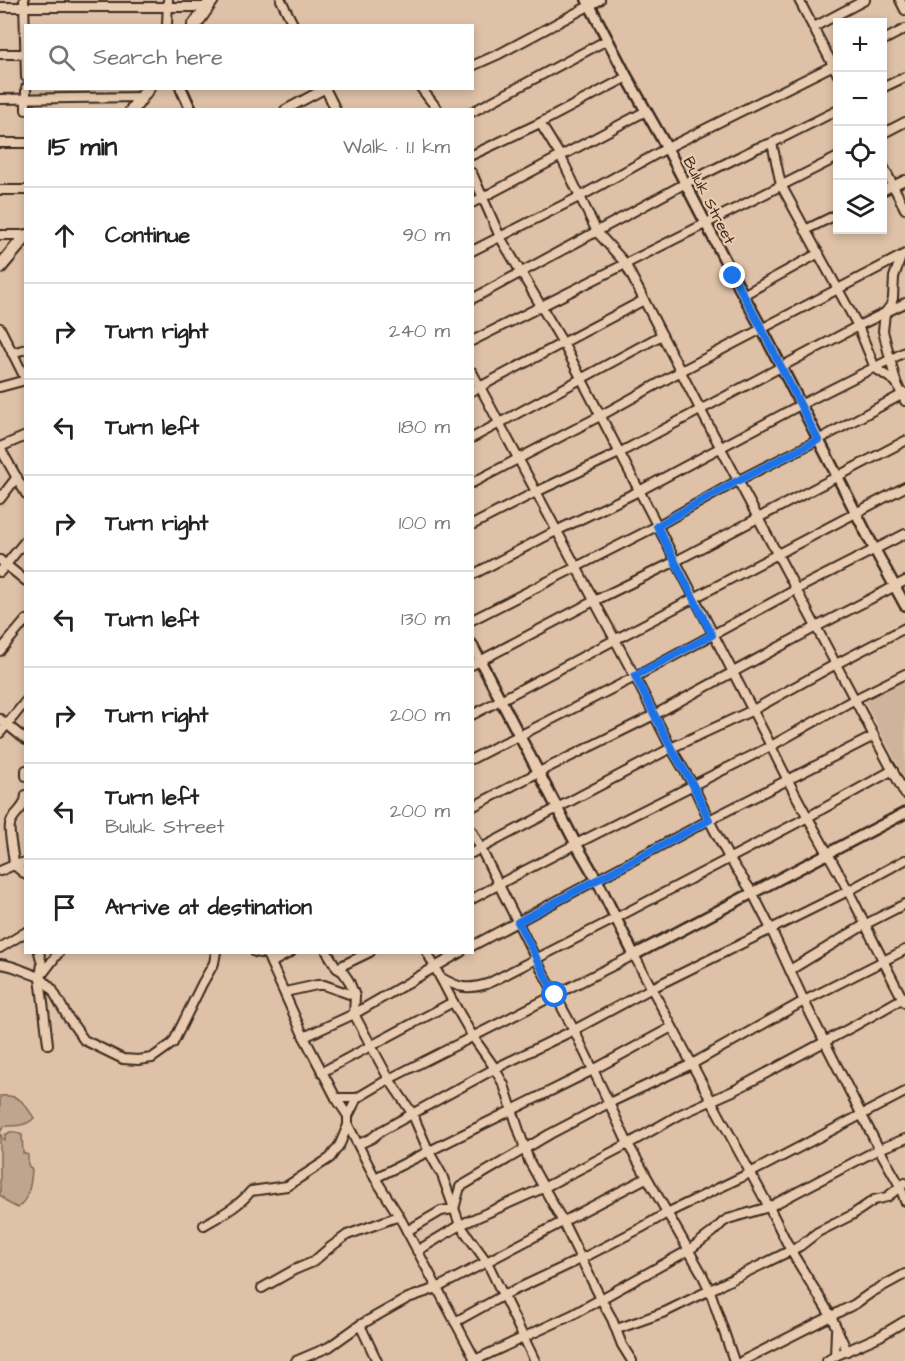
<!DOCTYPE html>
<meta charset="utf-8">
<style>
:root{--surface:#fff;--page:#f6f6f6;--text:#222;--muted:#767676;--line:#e0e0e0}
body{margin:0;font-family:"Architects Daughter",sans-serif;background:var(--page);color:var(--text)}
.controls{position:absolute;right:18px;top:18px;display:grid;overflow:hidden;border-radius:0px;box-shadow:0 3px 9px #0003}
.controls button{width:54px;height:54px;display:grid;place-items:center;padding:0;border:0;border-bottom:2px solid var(--line);background:var(--surface);color:var(--text);font:30px sans-serif}
.stop{position:absolute;width:18px;height:18px;margin:-14px;border:4px solid #1a73e8;border-radius:50%;background:#fff}
.stop.end{background:#1a73e8;border-color:#fff;box-shadow:0 2px 6px #0008}
.list{margin:0;padding:0;list-style:none}
h2{display:flex;justify-content:space-between;align-items:center;height:78px;margin:0;padding:0 24px;font-size:26px}
h2 small{font-size:20px;font-weight:400;color:var(--muted)}
.list li{display:grid;grid-template-columns:39px 1fr auto;gap:18px;align-items:center;box-sizing:border-box;height:96px;padding:0 24px;border-top:2px solid var(--line)}
.list b{display:block;font-size:22px;white-space:nowrap}
.list p{margin:0;font-size:20px;white-space:nowrap;color:var(--muted)}
.list em{font-size:20px;font-style:normal;color:var(--muted)}
.icon{flex:none;width:33px;height:33px;fill:none;stroke:currentColor;stroke-width:2;stroke-linecap:round;stroke-linejoin:round}
.map{position:relative;flex:none;width:905px;height:1361px;overflow:hidden}
.search{position:absolute;background:var(--surface);box-shadow:0 3px 9px #0003;left:24px;top:24px;width:450px;height:66px;display:flex;align-items:center;gap:15px;box-sizing:border-box;padding:0 21px;border-radius:0px;color:var(--muted);font-size:22px}
.panel{position:absolute;background:var(--surface);box-shadow:0 3px 9px #0003;left:24px;top:108px;width:450px;height:846px;border-radius:0px}
.map>svg:first-child{display:block}
.built{fill:#cfb39a}
.green{fill:#c0a58e;stroke:#7e6856;stroke-width:1.5}
.lines{fill:none;stroke-linecap:round;stroke-linejoin:round}
.minor-casing{stroke:#3b2a1e;stroke-width:12}
.tertiary-casing{stroke:#3b2a1e;stroke-width:14}
.primary-casing{stroke:#3b2a1e;stroke-width:16}
.minor{stroke:#e9cbb0;stroke-width:8}
.tertiary{stroke:#e9cbb0;stroke-width:9}
.primary{stroke:#e9cbb0;stroke-width:12}
.route{stroke:#1a73e8;stroke-width:8}
.labels{text-anchor:middle;stroke-width:4.5;stroke-linejoin:round;paint-order:stroke}
.street-label{font-size:16px;fill:#3b2a1e;stroke:#e9cbb0}
</style>
<div class="map">
<svg width="905" height="1361" viewBox="0 0 905 1361">
<rect width="100%" height="100%" fill="#dec1a7"/>
<filter id="ink" filterUnits="userSpaceOnUse"><feTurbulence type="fractalNoise" baseFrequency=".0167" numOctaves="2"/><feDisplacementMap in="SourceGraphic" scale="12" xChannelSelector="R" yChannelSelector="G"/><feConvolveMatrix kernelMatrix="1 2 1 2 8 2 1 2 1" color-interpolation-filters="sRGB"/></filter>
<g filter="url(#ink)">
<!-- built -->
<polygon class="built" points="905,678 905,778 864,699"/>
<!-- green -->
<g class="green">
<path d="M0,1096C20,1094 24,1103 34,1118C27,1126 15,1126 4,1126L0,1132Z"/>
<path d="M10,1132H15L22,1135L23,1153L28,1155V1165L32,1170C31,1183 29,1199 18,1208L8,1203L0,1195V1133L3,1139L5,1140V1135Z"/>
</g>
<g class="lines">
<defs>
<g id="minor">
<polyline points="24,0 26,77"/>
<polyline points="281,0 294,26"/>
<polyline points="799,0 838,75"/>
<polyline points="900,0 905,10"/>
<polyline points="0,7 207,7"/>
<polyline points="167,26 168,0"/>
<polyline points="814,27 865,0"/>
<polyline points="882,41 905,29"/>
<polyline points="0,54 26,54"/>
<polyline points="472,66 499,54 600,0"/>
<polyline points="26,88 26,110"/>
<polyline points="325,88 336,110"/>
<polyline points="421,88 438,110"/>
<polyline points="882,88 905,77"/>
<polyline points="0,99 142,97"/>
<polyline points="285,110 326,88"/>
<polyline points="472,112 607,40"/>
<polyline points="540,123 561,157 597,232 625,263 700,409 905,794"/>
<polyline points="882,134 905,122"/>
<polyline points="0,143 26,143"/>
<polyline points="772,143 781,185 858,326 875,368 896,382 905,401"/>
<polyline points="472,155 540,123 627,77"/>
<polyline points="882,164 905,209"/>
<path d="M472,173L500,237L563,343L771,746C794,796 823,843 849,892C868,929 885,966 905,1003"/>
<polyline points="0,190 26,190"/>
<polyline points="882,191 905,180"/>
<polyline points="472,203 646,111"/>
<polyline points="805,230 838,214"/>
<polyline points="0,235 26,235"/>
<polyline points="472,251 581,196 667,148 838,63"/>
<polyline points="743,295 819,253"/>
<polyline points="472,299 684,184 757,148 772,143 838,110"/>
<polyline points="0,328 26,380"/>
<polyline points="472,341 838,157"/>
<polyline points="12,353 26,349"/>
<polyline points="472,372 635,677 671,748 693,785 709,820 729,858 752,892 771,929 804,1001 879,1149 900,1186 905,1201"/>
<polyline points="896,382 883,331 885,313 891,305 893,298 894,277 901,257"/>
<polyline points="0,387 26,380"/>
<polyline points="472,391 644,300"/>
<polyline points="472,438 662,335"/>
<polyline points="0,447 26,436"/>
<polyline points="0,448 26,494"/>
<polyline points="472,483 600,416 681,371 905,254"/>
<polyline points="0,499 17,477"/>
<polyline points="472,525 536,492 619,453 858,326 905,303"/>
<polyline points="0,560 26,581"/>
<polyline points="0,572 26,540"/>
<polyline points="472,575 556,531 639,491 800,405 905,352"/>
<polyline points="472,620 657,526 739,480 818,440 905,393"/>
<polyline points="0,651 26,620"/>
<polyline points="472,665 594,601 676,561 905,441"/>
<polyline points="472,715 905,487"/>
<polyline points="0,719 26,740"/>
<polyline points="0,733 26,701"/>
<polyline points="472,759 497,746 519,736 635,677 797,589 905,534"/>
<polyline points="26,770 26,776"/>
<path d="M26,795C25,811 12,813 10,825C8,831 14,856 14,865L26,875"/>
<polyline points="472,807 539,772 654,715 816,627 905,581"/>
<polyline points="472,831 536,959 574,1030 609,1103 628,1144 701,1272 710,1291 734,1361"/>
<polyline points="472,853 671,748 753,710 836,664 905,628"/>
<polyline points="0,871 14,865 26,862"/>
<polyline points="472,899 520,873 576,844 771,746 855,699 905,674"/>
<polyline points="472,946 709,820 874,736"/>
<polyline points="0,948 26,932"/>
<polyline points="39,952 42,964 40,977 48,1044"/>
<polyline points="255,952 267,954"/>
<polyline points="266,952 304,1037 336,1098 348,1116 348,1125 375,1178 399,1216 476,1361"/>
<polyline points="327,952 337,968 343,972 349,981 355,996 354,1014 389,1079 412,1113 429,1152 442,1175 460,1225 487,1262 535,1361"/>
<polyline points="427,952 453,1002 473,1037 492,1064 504,1085 529,1161 563,1222 601,1299 612,1319 622,1345 632,1361"/>
<polyline points="271,963 291,952"/>
<path d="M0,964C15,965 26,973 40,977L59,952"/>
<polyline points="337,968 370,952"/>
<polyline points="790,970 866,924 905,904"/>
<polyline points="40,977 52,989 67,1016 84,1040 123,1059 138,1060 152,1058 173,1043 202,984 214,963 216,952"/>
<path d="M440,977C458,988 467,990 487,984L616,918L808,817L893,770"/>
<polyline points="285,992 317,985 324,985 355,996"/>
<polyline points="304,1037 354,1014 461,952"/>
<polyline points="322,1072 453,1002"/>
<polyline points="336,1098 357,1098"/>
<polyline points="348,1116 357,1098 389,1079 634,955 711,1100 769,1207 791,1251 831,1316 847,1351"/>
<polyline points="359,1144 372,1138 381,1131 494,1069 574,1030 652,988 848,891 905,860"/>
<polyline points="375,1178 593,1070 672,1027"/>
<path d="M204,1225C221,1215 238,1207 251,1191L287,1186L330,1158L340,1144L348,1125"/>
<polyline points="407,1231 441,1211 454,1209 460,1187 550,1134 609,1103 692,1064 804,1001 905,950"/>
<polyline points="417,1251 460,1225 543,1188 628,1144 681,1114 733,1091 854,1026 905,997"/>
<polyline points="262,1288 294,1270 313,1262 328,1249 347,1235 399,1216"/>
<polyline points="455,1322 504,1295 581,1259 641,1228 667,1213 750,1173 905,1092"/>
<polyline points="360,1325 377,1361"/>
<polyline points="617,1329 665,1312 800,1246 818,1232 852,1215 874,1200 887,1197 905,1183"/>
<polyline points="835,1356 836,1331"/>
<polyline points="296,1361 329,1347 360,1325 408,1298 437,1288 646,1178"/>
<polyline points="473,1361 572,1315 689,1250 713,1232 723,1222 728,1219 769,1207 879,1149 905,1139"/>
<polyline points="742,1361 855,1304 872,1292 905,1274"/>
<polyline points="827,1361 835,1356 880,1336 905,1321"/>
</g>
<g id="tertiary">
<polyline points="587,0 627,77 667,148 733,276 762,329 875,550 905,605"/>
<polyline points="181,88 191,110"/>
<polyline points="472,645 576,844 597,880 634,955 905,813"/>
</g>
<g id="primary">
<polyline points="194,26 212,0"/>
<polyline points="132,110 148,88"/>
<polyline points="0,267 26,236"/>
</g>
</defs>
<!-- minor casing -->
<use href="#minor" class="minor-casing"/>
<!-- tertiary casing -->
<use href="#tertiary" class="tertiary-casing"/>
<!-- primary casing -->
<use href="#primary" class="primary-casing"/>
<!-- minor -->
<use href="#minor" class="minor"/>
<!-- tertiary -->
<use href="#tertiary" class="tertiary"/>
<!-- primary -->
<use href="#primary" class="primary"/>
</g>
</g>
<g class="lines" filter="url(#ink)">
<!-- route -->
<polyline class="route" points="555,995 518,922 709,820 693,785 671,748 635,676 712,635 657,526 739,480 818,440 762,329 733,276"/>
</g>
<g class="labels">
<!-- street labels -->
<g class="street-label">
<text transform="translate(710 200) rotate(63)" y="6">Buluk Street</text>
</g>
</g>
</svg>
<div class="controls">
<button>+</button>
<button>−</button>
<button><svg class="icon" aria-label="locate" viewBox="0 0 24 24"><circle cx="12" cy="12" r="6"/><path d="M12 2v4M12 18v4M2 12h4M18 12h4"/></svg></button>
<button><svg class="icon" aria-label="layers" viewBox="0 0 24 24"><path d="M12 4l9 5-9 5-9-5zM3 14l9 5 9-5"/></svg></button>
</div>
<div class="stop" style="left:555px;top:995px"></div>
<div class="stop end" style="left:733px;top:276px"></div>
<div class="search"><svg class="icon" aria-label="search" viewBox="0 0 24 24"><circle cx="10" cy="10" r="6"/><path d="M15 15l6 6"/></svg>Search here</div>
<section class="panel">
<h2>15 min<small>Walk · 1.1 km</small></h2>
<ul class="list">
<li><svg class="icon" aria-label="ahead" viewBox="0 0 24 24"><path d="M12 20V5M6 11l6-6 6 6"/></svg><div><b>Continue</b></div><em>90 m</em></li>
<li><svg class="icon" aria-label="right" viewBox="0 0 24 24"><path d="M7 20v-9h11M14 6l5 5-5 5"/></svg><div><b>Turn right</b></div><em>240 m</em></li>
<li><svg class="icon" aria-label="left" viewBox="0 0 24 24"><path d="M17 20v-9H6M10 6l-5 5 5 5"/></svg><div><b>Turn left</b></div><em>180 m</em></li>
<li><svg class="icon" aria-label="right" viewBox="0 0 24 24"><path d="M7 20v-9h11M14 6l5 5-5 5"/></svg><div><b>Turn right</b></div><em>100 m</em></li>
<li><svg class="icon" aria-label="left" viewBox="0 0 24 24"><path d="M17 20v-9H6M10 6l-5 5 5 5"/></svg><div><b>Turn left</b></div><em>130 m</em></li>
<li><svg class="icon" aria-label="right" viewBox="0 0 24 24"><path d="M7 20v-9h11M14 6l5 5-5 5"/></svg><div><b>Turn right</b></div><em>200 m</em></li>
<li><svg class="icon" aria-label="left" viewBox="0 0 24 24"><path d="M17 20v-9H6M10 6l-5 5 5 5"/></svg><div><b>Turn left</b><p>Buluk Street</p></div><em>200 m</em></li>
<li><svg class="icon" aria-label="arrive" viewBox="0 0 24 24"><path d="M6 21V4h12l-3 4 3 4H6"/></svg><div><b>Arrive at destination</b></div></li>
</ul>
</section>
</div>
